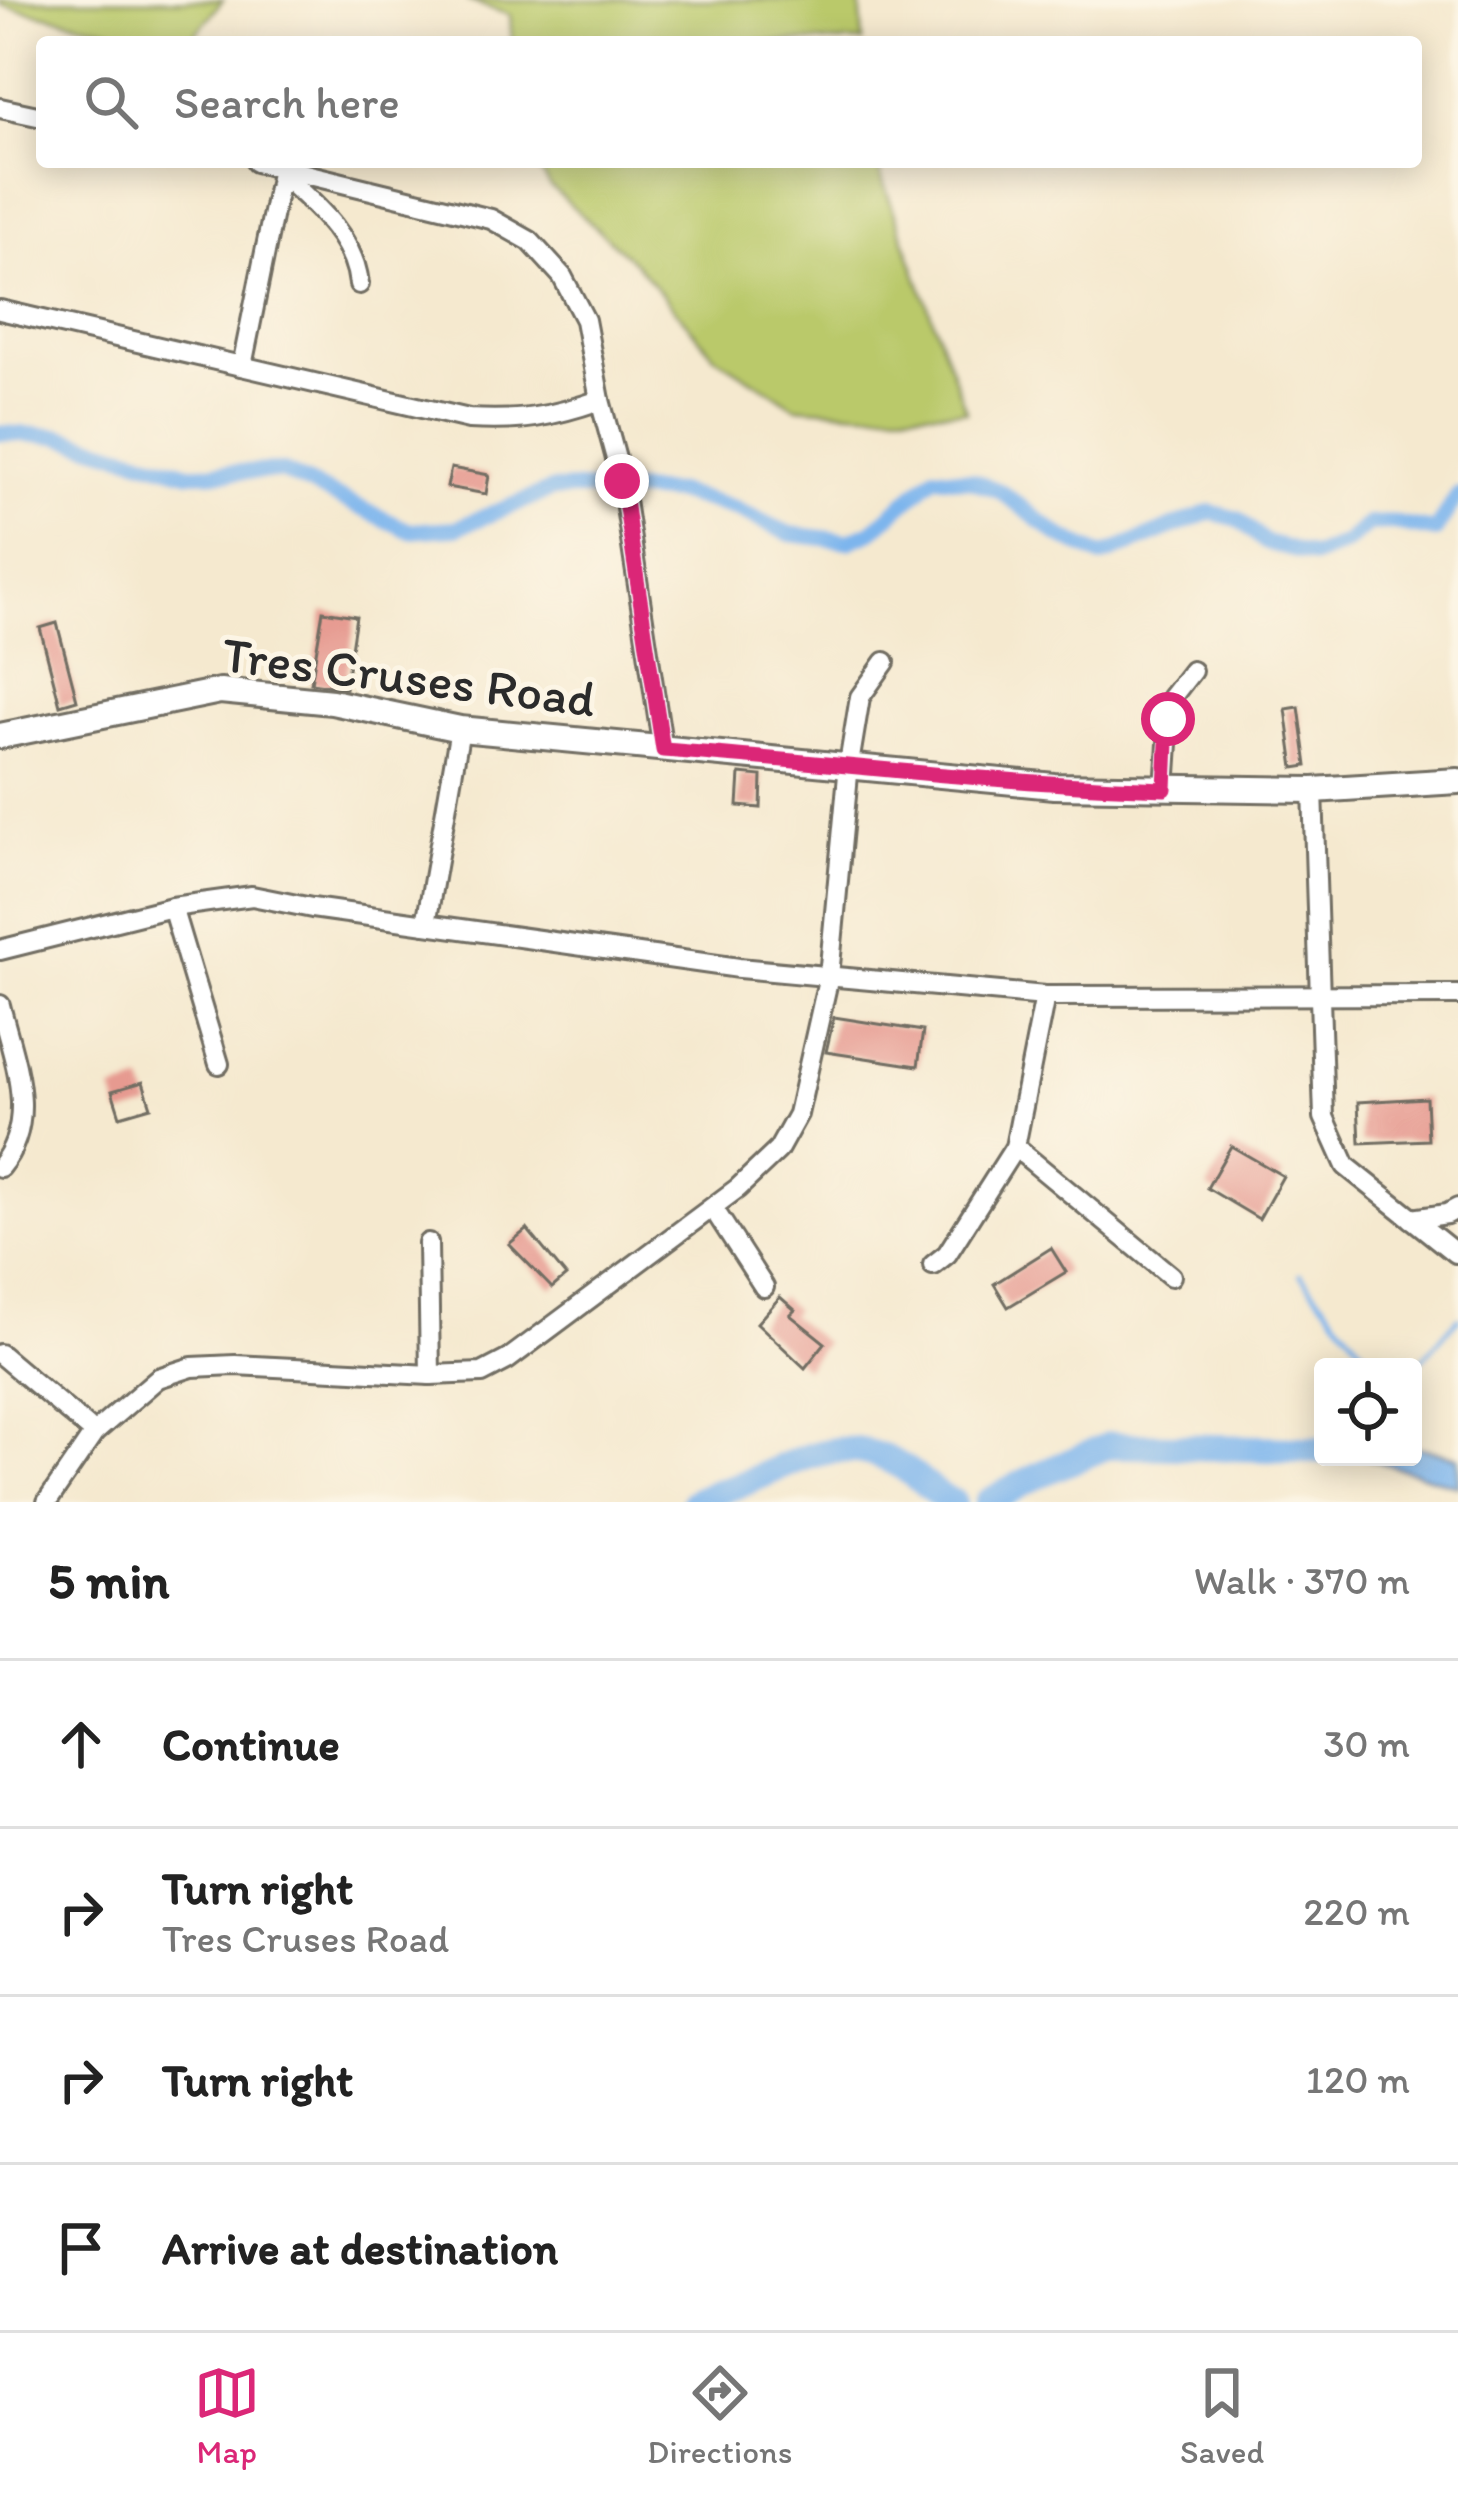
<!DOCTYPE html>
<meta charset="utf-8">
<style>
:root{--surface:#fff;--page:#f6f6f6;--text:#222;--muted:#767676;--line:#e0e0e0;--accent:#db2777}
body{margin:0;font-family:Itim,sans-serif;background:var(--page);color:var(--text)}
.controls{position:absolute;right:36px;bottom:36px;display:grid;overflow:hidden;border-radius:12px;box-shadow:0 6px 30px #0003}
.controls button{width:108px;height:108px;display:grid;place-items:center;padding:0;border:0;border-bottom:3px solid var(--line);background:var(--surface);color:var(--text);font:60px sans-serif}
.stop{position:absolute;width:36px;height:36px;margin:-27px;border:9px solid #db2777;border-radius:50%;background:#fff}
.stop.end{background:#db2777;border-color:#fff;box-shadow:0 3px 12px #0008}
.list{margin:0;padding:0;list-style:none}
h2{display:flex;justify-content:space-between;align-items:center;height:156px;margin:0;padding:0 48px;font-size:51px}
h2 small{font-size:39px;font-weight:400;color:var(--muted)}
.list li{display:grid;grid-template-columns:78px 1fr auto;gap:36px;align-items:center;box-sizing:border-box;height:168px;padding:0 48px;border-top:3px solid var(--line)}
.list b{display:block;font-size:45px;white-space:nowrap}
.list p{margin:0;font-size:39px;white-space:nowrap;color:var(--muted)}
.list em{font-size:39px;font-style:normal;color:var(--muted)}
.icon{flex:none;width:66px;height:66px;fill:none;stroke:currentColor;stroke-width:2;stroke-linecap:round;stroke-linejoin:round}
.map{position:relative;flex:none;width:1458px;height:1502px;overflow:hidden}
.search{position:absolute;background:var(--surface);box-shadow:0 6px 30px #0003;left:36px;right:36px;top:36px;height:132px;display:flex;align-items:center;gap:30px;box-sizing:border-box;padding:0 42px;border-radius:12px;color:var(--muted);font-size:45px}
.sheet{height:828px;background:var(--surface)}
nav{display:flex;justify-content:space-around;align-items:center;box-sizing:border-box;height:168px;border-top:3px solid var(--line);background:var(--surface);font-size:33px;color:var(--muted)}
nav a{display:grid;justify-items:center;gap:6px}
nav .on{color:var(--accent)}
.map>svg:first-child{display:block}
.green{fill:#bac96b;stroke:#727a4b;stroke-width:3}
.water{fill:#7db5ed;stroke:#54708c;stroke-width:3}
.lines{fill:none;stroke-linecap:round;stroke-linejoin:round}
.stream{stroke:#7db5ed;stroke-width:4.5}
.canal{stroke:#7db5ed;stroke-width:16}
.river{stroke:#7db5ed;stroke-width:27}
.building{fill:#e69a90}
.minor-casing{stroke:#726e64;stroke-width:24}
.major-casing{stroke:#726e64;stroke-width:30}
.minor{stroke:#fff;stroke-width:18}
.major{stroke:#fff;stroke-width:24}
.route{stroke:#db2777;stroke-width:15}
.labels{text-anchor:middle;stroke-width:10;stroke-linejoin:round;paint-order:stroke}
.street-label{font-size:51px;fill:#2b2b2b;stroke:#fcf5e5}
</style>
<div class="map">
<svg width="1458" height="1502" viewBox="0 0 1458 1502">
<rect width="100%" height="100%" fill="#fcf5e5"/>
<filter id="ink" filterUnits="userSpaceOnUse"><feTurbulence type="fractalNoise" baseFrequency=".00833" numOctaves="2"/><feDisplacementMap in="SourceGraphic" scale="24" xChannelSelector="R" yChannelSelector="G"/><feConvolveMatrix kernelMatrix="1 2 1 2 8 2 1 2 1" color-interpolation-filters="sRGB"/></filter>
<filter id="wash" filterUnits="userSpaceOnUse"><feTurbulence type="fractalNoise" baseFrequency=".004" numOctaves="4" result="noise"/><feDisplacementMap in="SourceGraphic" scale="48" xChannelSelector="R" yChannelSelector="G"/><feGaussianBlur stdDeviation="2.7" result="paint"/><feColorMatrix in="noise" values="0 0 0 0 0 0 0 0 0 0 0 0 0 0 0 0 0 1.4 0 .05"/><feComposite in="paint" operator="in"/></filter>
<g filter="url(#wash)">
<rect width="100%" height="100%" fill="#f5e9cf"/>
<!-- green -->
<g class="green">
<polygon points="0,0 223,0 189,42 167,42 0,5"/>
<polygon points="466,0 860,0 863,42 512,42 510,15"/>
<polygon points="534,162 876,162 966,411 864,412 796,407 715,356 636,264 551,187"/>
</g>
<!-- water -->
<polygon class="water" points="1413,1446 1458,1457 1458,1486 1364,1457 1413,1457"/>
<g class="lines">
<!-- stream -->
<g class="stream">
<polyline points="1300,1274 1365,1352 1392,1367"/>
<polyline points="1413,1370 1458,1318"/>
</g>
<!-- canal -->
<polyline class="canal" points="0,433 58,436 190,473 281,471 410,531 456,528 551,490 583,489 679,493 733,508 790,534 848,541 872,531 935,476 971,480 1000,491 1060,536 1102,556 1210,512 1238,519 1266,543 1314,556 1346,543 1368,524 1393,523 1435,531 1458,495"/>
<!-- river -->
<g class="river">
<path d="M694,1502C710,1492 729,1489 747,1482C799,1460 841,1432 899,1465C918,1476 932,1495 953,1502"/>
<polyline points="988,1502 1038,1475 1110,1445 1323,1450"/>
</g>
</g>
<g id="blocks">
<!-- building -->
<g class="building">
<polygon points="451,468 489,475 486,494 447,487"/>
<polygon points="323,611 356,616 345,688 311,683"/>
<polygon points="57,623 77,700 60,705 40,628"/>
<polygon points="1299,707 1307,766 1294,768 1286,709"/>
<polygon points="740,774 762,776 761,808 738,806"/>
<polygon points="834,1017 923,1031 918,1066 826,1052"/>
<polygon points="143,1082 151,1107 120,1116 112,1091"/>
<polygon points="1426,1098 1428,1140 1360,1143 1358,1102"/>
<polygon points="1231,1146 1283,1176 1259,1219 1207,1188"/>
<polygon points="527,1229 566,1276 552,1288 509,1244"/>
<polygon points="1051,1248 1066,1272 1008,1307 994,1284"/>
<polygon points="780,1297 795,1310 790,1315 825,1343 805,1368 757,1323"/>
</g>
</g>
</g>
<g filter="url(#ink)">
<use href="#blocks" fill-opacity="0" stroke="#726e64" stroke-width="3"/>
<g class="lines">
<defs>
<g id="minor">
<polyline points="0,108 42,117"/>
<polyline points="256,162 491,219 530,241 562,276 585,320 600,400 622,481 663,750"/>
<path d="M281,174C314,204 354,236 359,284"/>
<path d="M0,310L469,419C520,422 551,417 600,400"/>
<polyline points="242,366 282,168"/>
<polyline points="1165,789 1171,698 1192,671"/>
<polyline points="1313,790 1324,1117 1346,1166 1455,1253"/>
<polyline points="172,907 219,1064"/>
<polyline points="426,924 460,729"/>
<polyline points="0,950 172,907 252,896 312,908 739,968 1045,996 1458,995"/>
<path d="M0,1005C13,1059 40,1119 0,1167"/>
<polyline points="1015,1147 1171,1276"/>
<polyline points="713,1208 764,1287"/>
<polyline points="1412,1219 1447,1214 1458,1208"/>
<polyline points="933,1265 947,1254 1015,1147 1045,996"/>
<polyline points="0,1354 94,1433"/>
<polyline points="430,1375 482,1373 507,1360 738,1188 778,1150 798,1114 829,976 849,764 860,697 885,662"/>
<polyline points="47,1502 94,1433 158,1378 192,1367 235,1365 430,1375 428,1243"/>
</g>
<polyline id="major" points="0,736 220,691 332,702 460,729 1054,786 1313,790 1458,781"/>
</defs>
<!-- minor casing -->
<use href="#minor" class="minor-casing"/>
<!-- major casing -->
<use href="#major" class="major-casing"/>
<!-- minor -->
<use href="#minor" class="minor"/>
<!-- major -->
<use href="#major" class="major"/>
</g>
</g>
<g class="lines" filter="url(#ink)">
<!-- route -->
<path class="route" d="M622,481L663,750C831,762 997,784 1165,789L1168,719"/>
</g>
<g class="labels">
<!-- street labels -->
<g class="street-label">
<text transform="translate(409 676) rotate(7)" y="18">Tres Cruses Road</text>
</g>
</g>
</svg>
<div class="controls">
<button><svg class="icon" aria-label="locate" viewBox="0 0 24 24"><circle cx="12" cy="12" r="6"/><path d="M12 2v4M12 18v4M2 12h4M18 12h4"/></svg></button>
</div>
<div class="stop" style="left:1168px;top:719px"></div>
<div class="stop end" style="left:622px;top:481px"></div>
<div class="search"><svg class="icon" aria-label="search" viewBox="0 0 24 24"><circle cx="10" cy="10" r="6"/><path d="M15 15l6 6"/></svg>Search here</div>
</div>
<section class="sheet">
<h2>5 min<small>Walk · 370 m</small></h2>
<ul class="list">
<li><svg class="icon" aria-label="ahead" viewBox="0 0 24 24"><path d="M12 20V5M6 11l6-6 6 6"/></svg><div><b>Continue</b></div><em>30 m</em></li>
<li><svg class="icon" aria-label="right" viewBox="0 0 24 24"><path d="M7 20v-9h11M14 6l5 5-5 5"/></svg><div><b>Turn right</b><p>Tres Cruses Road</p></div><em>220 m</em></li>
<li><svg class="icon" aria-label="right" viewBox="0 0 24 24"><path d="M7 20v-9h11M14 6l5 5-5 5"/></svg><div><b>Turn right</b></div><em>120 m</em></li>
<li><svg class="icon" aria-label="arrive" viewBox="0 0 24 24"><path d="M6 21V4h12l-3 4 3 4H6"/></svg><div><b>Arrive at destination</b></div></li>
</ul>
</section>
<nav>
<a class="on"><svg class="icon" aria-label="map" viewBox="0 0 24 24"><path d="M3 6l6-2 6 2 6-2v14l-6 2-6-2-6 2zM9 4v14M15 6v14"/></svg>Map</a>
<a><svg class="icon" aria-label="directions" viewBox="0 0 24 24"><path d="M12 3l9 9-9 9-9-9zM9 14v-3h6M13 9l2 2-2 2"/></svg>Directions</a>
<a><svg class="icon" aria-label="saved" viewBox="0 0 24 24"><path d="M7 4h10v16l-5-4-5 4z"/></svg>Saved</a>
</nav>
